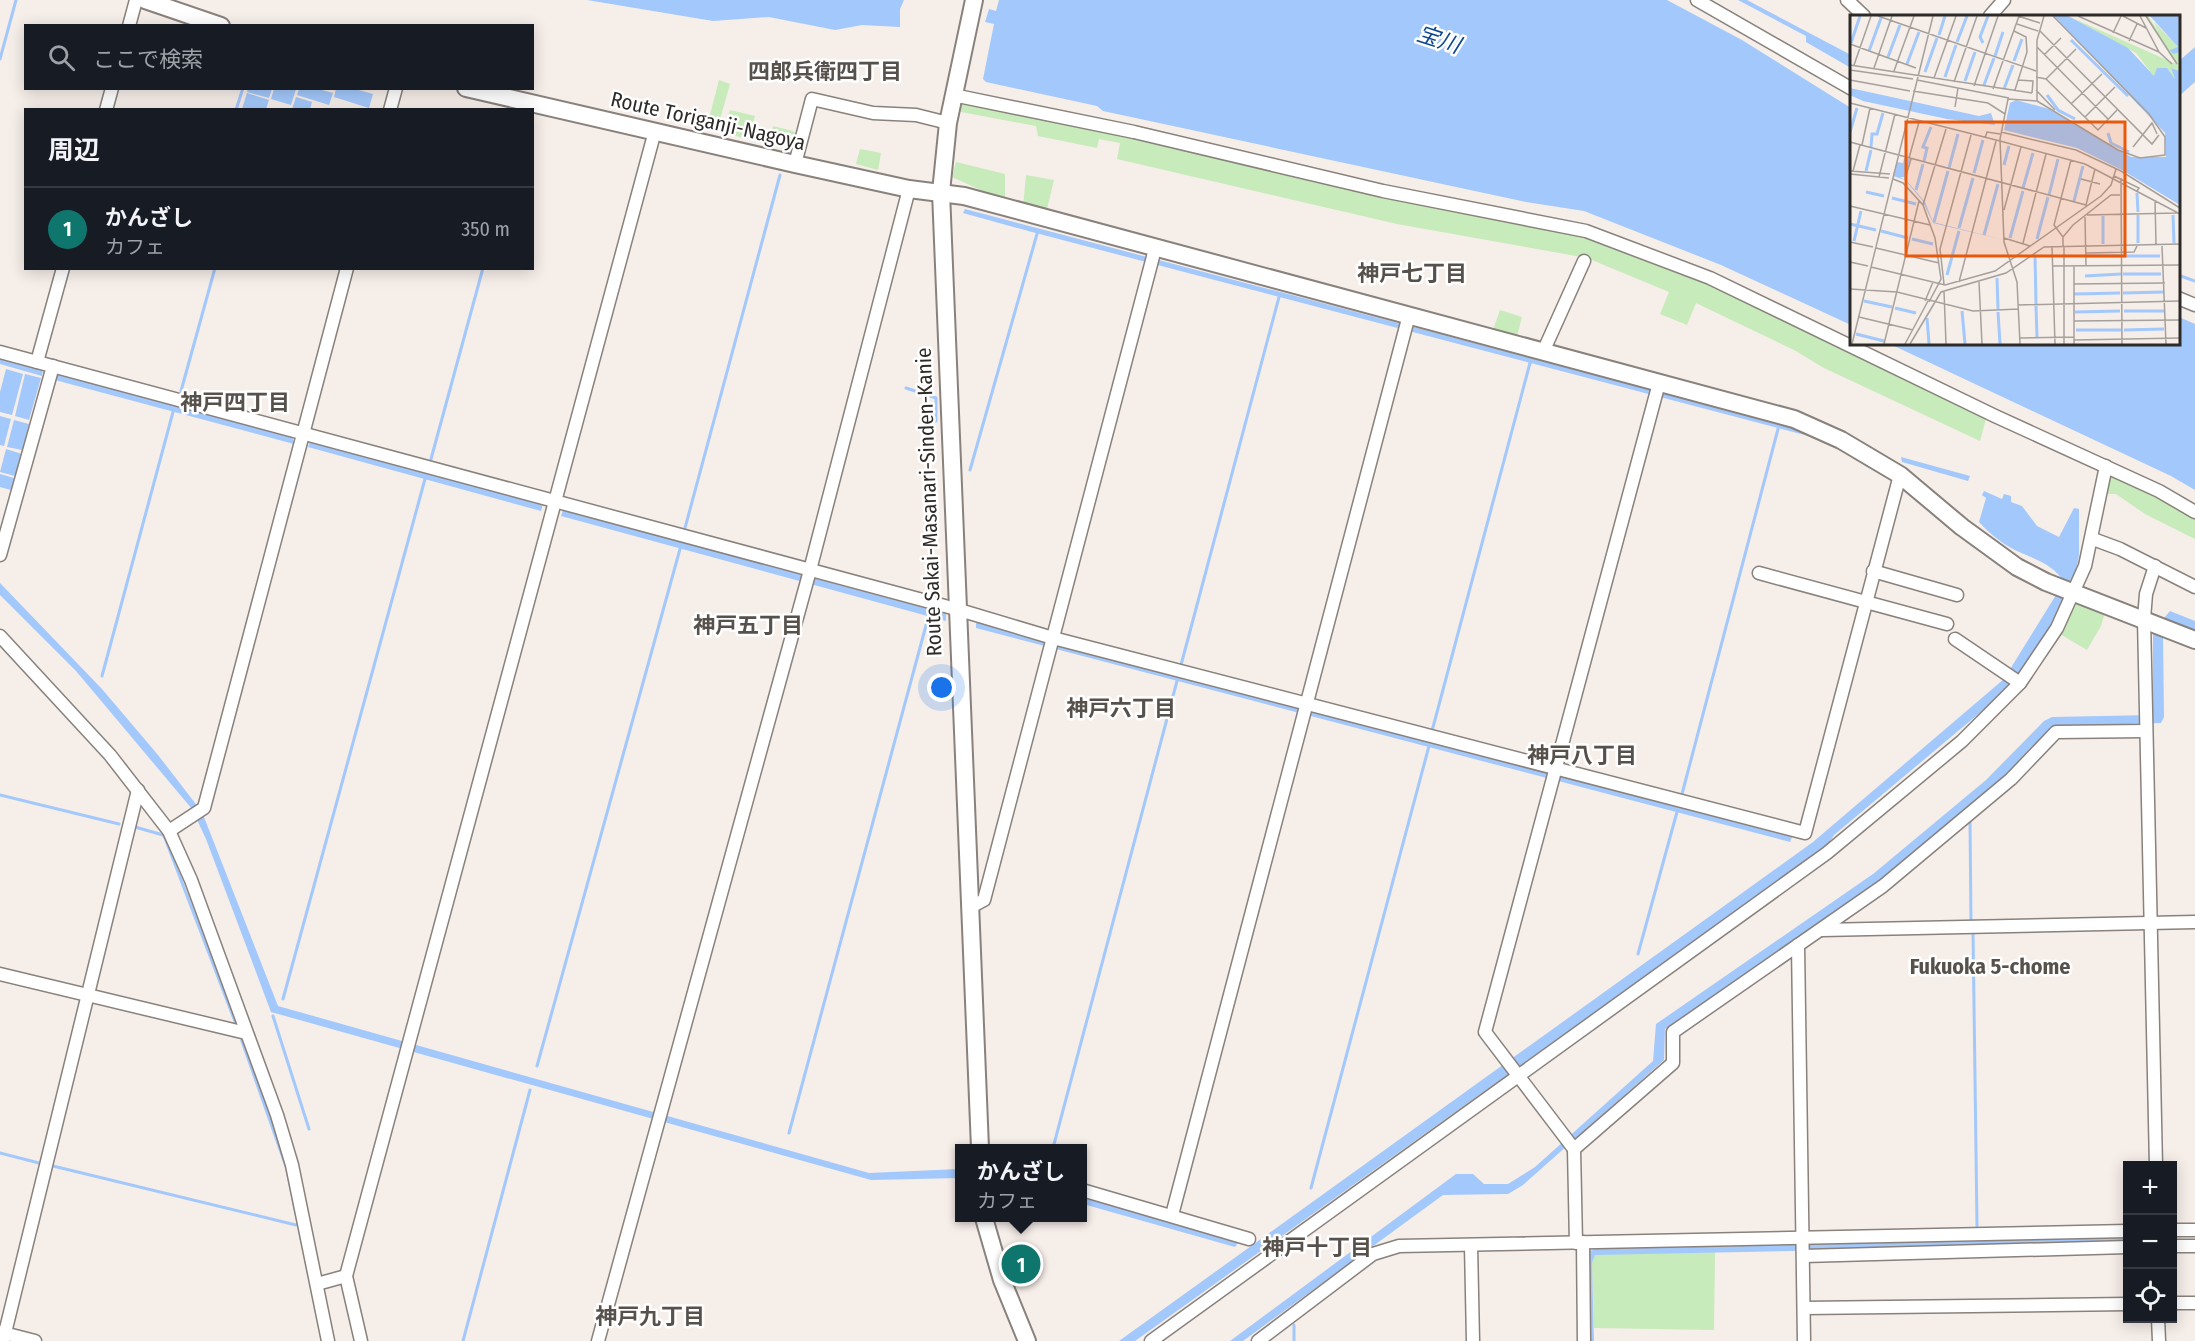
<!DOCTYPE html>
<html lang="ja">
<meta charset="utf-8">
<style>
:root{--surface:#171b24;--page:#20242c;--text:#f1f3f6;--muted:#9ea1a6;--line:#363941;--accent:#0f766e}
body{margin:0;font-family:"Fira Sans Condensed","Noto Sans JP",sans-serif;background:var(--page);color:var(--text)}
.controls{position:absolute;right:18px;bottom:18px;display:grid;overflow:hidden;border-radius:0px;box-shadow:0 3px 15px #0003}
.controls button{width:54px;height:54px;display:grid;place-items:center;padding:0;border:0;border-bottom:2px solid var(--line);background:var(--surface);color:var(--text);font:30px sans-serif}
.you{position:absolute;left:942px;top:688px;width:21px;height:21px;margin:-15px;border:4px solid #fff;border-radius:50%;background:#1a73e8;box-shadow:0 0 0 9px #1a73e833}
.badge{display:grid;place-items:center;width:39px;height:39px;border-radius:50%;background:var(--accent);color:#fff;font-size:20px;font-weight:700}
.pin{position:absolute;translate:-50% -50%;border:3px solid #fff;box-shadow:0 2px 6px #0006}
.popup{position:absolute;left:955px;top:1144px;width:132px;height:78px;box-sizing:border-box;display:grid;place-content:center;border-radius:0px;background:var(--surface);filter:drop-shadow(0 2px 4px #0005);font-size:20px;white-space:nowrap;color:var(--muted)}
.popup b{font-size:22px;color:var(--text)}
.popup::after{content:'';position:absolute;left:50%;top:100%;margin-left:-12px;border:12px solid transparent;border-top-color:var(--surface)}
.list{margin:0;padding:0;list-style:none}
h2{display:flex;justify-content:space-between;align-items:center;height:78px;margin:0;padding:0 24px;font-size:26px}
h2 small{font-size:20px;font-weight:400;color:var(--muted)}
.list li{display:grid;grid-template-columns:39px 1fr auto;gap:18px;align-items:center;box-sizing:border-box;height:84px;padding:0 24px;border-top:2px solid var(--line)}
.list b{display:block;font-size:22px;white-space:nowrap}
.list p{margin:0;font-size:20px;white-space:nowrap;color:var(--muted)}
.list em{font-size:20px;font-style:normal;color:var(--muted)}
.icon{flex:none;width:33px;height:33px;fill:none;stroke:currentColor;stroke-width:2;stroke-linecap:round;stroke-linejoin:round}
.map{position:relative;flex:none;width:2195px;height:1341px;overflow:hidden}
.search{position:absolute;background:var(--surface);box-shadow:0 3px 15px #0003;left:24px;top:24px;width:510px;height:66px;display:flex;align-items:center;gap:15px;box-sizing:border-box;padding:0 21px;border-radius:0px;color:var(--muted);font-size:22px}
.panel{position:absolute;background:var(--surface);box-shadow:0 3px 15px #0003;left:24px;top:108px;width:510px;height:162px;border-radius:0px}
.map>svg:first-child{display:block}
.green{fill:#c7ebba}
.water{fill:#a3c8fb}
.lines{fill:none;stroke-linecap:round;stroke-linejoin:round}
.stream{stroke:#a3c8fb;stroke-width:3}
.street-casing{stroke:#88817c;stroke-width:15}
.secondary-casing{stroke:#88817c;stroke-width:20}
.street{stroke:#fff;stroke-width:12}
.secondary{stroke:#fff;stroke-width:16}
.labels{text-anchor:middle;stroke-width:5;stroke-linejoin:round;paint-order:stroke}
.street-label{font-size:21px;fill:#2d2a28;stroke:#fff}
.water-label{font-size:22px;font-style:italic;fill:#0a478f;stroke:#fff}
.neighbourhood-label{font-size:22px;font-weight:bold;fill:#57514c;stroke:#fff}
.inset-river{fill:none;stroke:#a3c8fb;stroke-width:3}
.inset-road{fill:none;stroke:#a6a09c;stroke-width:1.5}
.view{fill:#e8590c;fill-opacity:0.15;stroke:#e8590c;stroke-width:3}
.inset-edge{fill:none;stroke:#2d2a28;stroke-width:3}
</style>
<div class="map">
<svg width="2195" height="1341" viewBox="0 0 2195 1341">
<rect width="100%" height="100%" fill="#f6eee9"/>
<!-- green -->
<g class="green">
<polygon points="719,80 730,84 717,130 689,124 691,112 710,115"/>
<polygon points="957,103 971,103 1584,235 1743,296 1987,415 1980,441 1824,368 1794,350 1696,303 1687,325 1660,314 1669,292 1587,258 1397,224 1117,159 1120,143 1099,139 1097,148 1038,136 1036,126 956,111"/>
<polygon points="730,110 755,116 748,139 723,133"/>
<polygon points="773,126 793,131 798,137 794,151 769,145"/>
<polygon points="860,149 881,153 878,170 856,164"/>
<polygon points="956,162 1005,174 1005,201 952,177"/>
<polygon points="1026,175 1054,180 1046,213 1023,207"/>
<polygon points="1500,310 1522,317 1516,340 1492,333"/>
<polygon points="2112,475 2133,483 2195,517 2195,539 2145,514 2116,494 2106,494 2109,477"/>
<polygon points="2078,601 2105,612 2101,626 2087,650 2060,634"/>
<polygon points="1715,1252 1714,1330 1594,1328 1592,1263 1595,1254"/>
</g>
<!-- water -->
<g class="water">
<polygon points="587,0 904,0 900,9 900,27 862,25 835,30 769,17 713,21"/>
<polygon points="999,0 1667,0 1742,40 1851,108 1851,325 1721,265 1584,211 1526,202 1103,111 1097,106 986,82 983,79 994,24 985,22 989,9 996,11"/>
<polygon points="1738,0 1747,0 1851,55 1851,68 1806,42 1806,36"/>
<polygon points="2195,47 2195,82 2179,96 2179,61"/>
<polygon points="248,89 248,88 272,89 269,98 247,92"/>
<polygon points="274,89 296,89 291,105 271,99"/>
<polygon points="299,89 318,89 333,93 329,105 297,95"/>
<polygon points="336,89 355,89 373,94 369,108 334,97"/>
<polygon points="247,93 269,100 266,109 242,109"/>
<polygon points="296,97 312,102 310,109 292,109"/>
<polygon points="965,209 1800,429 1839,444 1032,232 963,213"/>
<polygon points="2179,317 2195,324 2195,490 2171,476 1890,344 2178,344"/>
<polygon points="0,358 43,370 42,376 0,364"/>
<polygon points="6,369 23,374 12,415 0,412 0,392"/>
<polygon points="25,374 41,378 29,420 15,416"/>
<polygon points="57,374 292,436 294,444 55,380"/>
<polygon points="0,416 11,419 4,446 0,445"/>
<polygon points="14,420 29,424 22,450 7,447"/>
<polygon points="310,441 543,504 541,511 308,447"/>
<polygon points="6,449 22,454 15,476 0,472"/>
<polygon points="1901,457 1970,476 1968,481 1902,462"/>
<polygon points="0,474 14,478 11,490 0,487"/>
<path d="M1984,491L2002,499L2004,494L2011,496V502L2022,506L2037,526L2059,537L2074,508L2079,509V555L2074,585L2051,627L2007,690L1834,835L1827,846L1135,1341H1119L1813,842L2004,679L2064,582C2054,564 2031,558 2013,549C2000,542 1989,533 1979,522L1986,498L1982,495Z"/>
<polygon points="563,510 946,614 946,621 561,516"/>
<polygon points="0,583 102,689 158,755 202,812 278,1006 869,1173 959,1169 959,1178 871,1180 271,1012 206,839 192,809 76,671 0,595"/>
<polygon points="2170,611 2195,621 2195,631 2171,624 2163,635 2164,717 2161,723 2052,726 2006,776 1879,881 1665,1029 1664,1060 1523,1185 1508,1194 1443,1195 1243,1341 1230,1341 1456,1174 1473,1174 1484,1184 1508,1184 1535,1167 1653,1061 1656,1024 1873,874 1986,780 2044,721 2052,717 2153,715 2153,631"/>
<polygon points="976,621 1057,645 1792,837 1790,842 976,628"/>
<polygon points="243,1039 288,1167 324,1341 321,1341 285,1168 240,1040"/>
<polygon points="1082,1195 1241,1239 1235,1247 1083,1204"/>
<polygon points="2128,1238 2127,1244 1595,1255 1592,1263 1594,1341 1590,1341 1588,1252 1594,1249"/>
</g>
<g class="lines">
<!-- stream -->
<g class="stream">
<polyline points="0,59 16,0"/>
<polyline points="236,110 243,88"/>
<polyline points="2178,275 2195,281"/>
<polyline points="906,388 936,398 936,421"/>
<polyline points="181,391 215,268"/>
<polyline points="431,459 483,268"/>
<polyline points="970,470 1037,234"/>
<polyline points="685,528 780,175"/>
<polyline points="1181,665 1279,297"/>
<polyline points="102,676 173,412"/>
<polyline points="1432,731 1530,363"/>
<polyline points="1682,794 1778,429"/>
<polyline points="0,795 119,824"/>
<polyline points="1970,821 1971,922"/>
<polyline points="135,827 163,835 165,838 236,1024"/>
<polyline points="1973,931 1977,1226"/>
<polyline points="1638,954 1677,812"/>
<polyline points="283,999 425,479"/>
<polyline points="273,1016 309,1129"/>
<polyline points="537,1066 680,549"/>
<polyline points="789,1133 928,618"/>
<polyline points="1053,1148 1177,681"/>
<polyline points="0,1153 39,1163"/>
<polyline points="53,1166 296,1225"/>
<polyline points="1311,1188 1429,746"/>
<polyline points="1294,1325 1294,1341"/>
<polyline points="463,1341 530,1090"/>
</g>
<defs>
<g id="street">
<polyline points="1697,0 1852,89"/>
<polyline points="1847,0 1864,16"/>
<polyline points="1990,16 2004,0"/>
<polyline points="129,26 136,0"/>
<polyline points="953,95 1134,132 1383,191 1586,231 1710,278 1995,416 2159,491 2195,512"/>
<polyline points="106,110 112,88"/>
<polyline points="390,110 396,88"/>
<polyline points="795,164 812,99 873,113 916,115 948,123"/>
<polyline points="2178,298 2195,305"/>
<polyline points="0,352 956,609 1053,638 1805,833 1900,475"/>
<polyline points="1543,352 1584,261"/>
<polyline points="37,362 63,268"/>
<polyline points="2093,539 2120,549 2195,587"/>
<polyline points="0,555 53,366"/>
<polyline points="2155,566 2146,594 2144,619 2156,1166"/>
<polyline points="1873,571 1957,595"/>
<polyline points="1759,573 1947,624"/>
<polyline points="0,636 110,755 169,831 191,880 277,1115 292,1165 328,1341"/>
<polyline points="1955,639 2020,683"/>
<polyline points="169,831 204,808 347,268"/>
<polyline points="969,908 984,900 1155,249"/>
<polyline points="1822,930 2195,922"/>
<polyline points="1798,945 1804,1341"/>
<polyline points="0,974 246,1033"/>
<polyline points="1574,1149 1485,1032 1659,383"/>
<polyline points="1082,1190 1249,1239"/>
<polyline points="1172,1215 1409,315"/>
<polyline points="2172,1230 2195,1230"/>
<polyline points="1583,1242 1584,1341"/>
<polyline points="1576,1243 1574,1149 1673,1063 1673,1032 1883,886 2011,779 2056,732 2145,731"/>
<polyline points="1471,1245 1473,1341"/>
<polyline points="2172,1246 2195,1246"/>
<polyline points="1804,1256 2128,1247"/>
<polyline points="317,1284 346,1276"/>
<polyline points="2172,1303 2195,1303"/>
<polyline points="1804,1308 2128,1304"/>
<polyline points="2158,1318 2159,1341"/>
<polyline points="0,1332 35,1341"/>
<polyline points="3,1341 138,790"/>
<polyline points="361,1341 346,1276 655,131"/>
<polyline points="598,1341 809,574 909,189"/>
<polyline points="1151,1341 1827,853 1962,741 2020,683 2057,628 2085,566 2106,466"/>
<polyline points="1258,1341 1373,1254 1399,1246 2128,1231"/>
</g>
<g id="secondary">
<polyline points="145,0 221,26"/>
<polyline points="974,0 948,123 941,192 980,1148"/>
<polyline points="466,88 795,164 909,189 964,196 1794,419 1841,440 1900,475 1962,527 2017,567 2046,582 2195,640"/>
<polyline points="984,1218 1002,1280 1027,1341"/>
</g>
</defs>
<!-- street casing -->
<use href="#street" class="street-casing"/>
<!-- secondary casing -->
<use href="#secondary" class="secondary-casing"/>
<!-- street -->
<use href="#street" class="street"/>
<!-- secondary -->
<use href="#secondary" class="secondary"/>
</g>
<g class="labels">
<!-- street labels -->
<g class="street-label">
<text transform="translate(708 121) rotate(13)" y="7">Route Toriganji-Nagoya</text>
<text transform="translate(929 502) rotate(-92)" y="7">Route Sakai-Masanari-Sinden-Kanie</text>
</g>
<!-- water labels -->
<g class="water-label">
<text transform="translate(1439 39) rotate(18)" y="8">宝川</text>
</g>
<!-- neighbourhood labels -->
<g class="neighbourhood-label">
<text x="825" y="79">四郎兵衛四丁目</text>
<text x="1412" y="281">神戸七丁目</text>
<text x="235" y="410">神戸四丁目</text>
<text x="748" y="633">神戸五丁目</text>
<text x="1121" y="716">神戸六丁目</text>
<text x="1582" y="763">神戸八丁目</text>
<text x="1990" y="974">Fukuoka 5-chome</text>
<text x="1317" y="1255">神戸十丁目</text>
<text x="650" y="1324">神戸九丁目</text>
</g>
</g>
<!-- overview -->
<g transform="translate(1850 15)">
<rect width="330" height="330" fill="#f6eee9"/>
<path d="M218,1L326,49L295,1H298L309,18L304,7L328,32L322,36L330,37V56L321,53L329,75L330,80L319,55L309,54L305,61L309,64H306L286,38Z" fill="#c7ebba"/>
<path d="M204,1H218L278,33L304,61L307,53H317L325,64L321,53L330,56V190L272,155L227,133L154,115L160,88L166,85L199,94L281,142H316L315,118ZM300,1H330V37L323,39L320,35L328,32ZM0,73L129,101L141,98L145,110L97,104L13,86L0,80ZM54,143L60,144L55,162H50L56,165L75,187L83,207L154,225L83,208L72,185L55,165L43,161L47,147L53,148Z" fill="#a3c8fb"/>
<path class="inset-river" d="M89,20L95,1M221,25L278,81M107,27L117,1M1,28L10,1M133,28L130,22L138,1M19,36L31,3M145,41L153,17M38,42L50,10M164,46L172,24M57,49L69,17M75,57L87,23M95,62L106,30M115,66L125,37M134,70L144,43M154,74L163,50M197,80L208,95L225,104M0,117L7,93M258,118L261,128L279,137M21,132L22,119H27L33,98M74,146L77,133L73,132L81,112M154,150L159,131M99,153L108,119M16,156L21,135M124,158L133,125M173,173L183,138M66,175L73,149M16,177L34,181M287,178L288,197M199,180L208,144M42,183L66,189M224,186L233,151M288,200V228M323,200L324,228M253,201V229M84,207L98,156M0,209L26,215M109,213L123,163M31,216L58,223M134,220L148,169M160,223L173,176M62,224L83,229M187,224L198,182M4,226L11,196M185,240L186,289M237,241H270M273,241H310M273,259H311M97,260L109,216M235,261L271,259M147,263L148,294M273,278L314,277M224,279L270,278M14,286L42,292M186,291L187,322M45,293L66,298M112,296L115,329M274,296H314M148,297L150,329M225,297L270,296M77,303L79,329M226,315H271M274,315L314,314M6,319L34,326"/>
<path class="inset-road" d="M28,1L186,56M168,1L190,8M228,1L309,37M273,1L296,13M290,1L309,37L322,49M296,1L327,49M167,9L188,16M189,15L302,129L309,120M164,16L176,22L177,37L165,75M263,18L271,1M279,26L287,9M0,29L66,53M187,32L258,104M194,40L211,23M0,50L182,78M4,50L21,1M24,53L42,1M0,55L63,64M44,56L64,1M186,62L196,64L248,115L268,94M84,63L106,1M196,64L226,34M0,65L60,76M67,65L159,83M168,65L183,66L182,78M104,67L127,1M124,71L148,1M143,74L169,1M186,75L205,95M63,76L138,88L155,99M187,86L268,135L290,143L315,140V122L299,99L203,1M0,88L150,126M221,89L252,59M105,92L108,73M235,102L265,72M151,117L226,135L271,156L330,193M135,123L137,117L150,119M150,126L235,149L330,199M0,127L236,190L245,154M12,130L20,93M283,132L302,108L307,119M59,143L69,107M0,156L40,159M3,156L10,130M0,159L39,163M264,161L289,173L287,176M29,162L45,99M271,163L272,329M43,164L53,168L73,190L85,223L91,264L79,287M55,164L61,144M231,164L250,169M305,185L306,229M73,190L96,114M0,191L80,210M154,195L171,132M237,200L327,198M235,202L236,251M213,222L204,210L221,145M154,223L180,231M0,227L23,232M173,228L196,139M202,231L205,329M213,231V222L223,210L261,180H270M214,231V329M312,231L316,329M26,233L89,248M236,238L284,237L287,231M0,247L18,251M203,251L330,250M224,251V329M21,252L95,270L145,256L251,181L261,170L266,154M109,267L146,126M129,267L132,329M94,269L90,234L121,120M224,269L315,268M0,274L47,277L123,296L169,294M94,276L96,329M75,286L83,267M168,290L330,286M9,302L63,315M224,306L330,305M170,323L224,322M224,325L330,323M2,329L83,1M34,329L69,186M55,329L78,286M60,329L91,277L156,258L194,232L330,229M170,329L167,267L154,227L150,124L158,84L187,86V25L194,1"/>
<path class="view" d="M56,107H275V241H56Z"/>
<rect width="330" height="330" class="inset-edge"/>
</g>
</svg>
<div class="controls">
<button>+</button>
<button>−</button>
<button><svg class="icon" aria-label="locate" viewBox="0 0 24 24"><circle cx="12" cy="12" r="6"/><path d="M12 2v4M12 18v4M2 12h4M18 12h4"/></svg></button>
</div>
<div class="you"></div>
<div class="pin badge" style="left:1021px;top:1264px">1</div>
<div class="popup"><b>かんざし</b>カフェ</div>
<div class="search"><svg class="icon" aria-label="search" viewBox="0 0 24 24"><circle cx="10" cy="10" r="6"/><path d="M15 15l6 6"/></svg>ここで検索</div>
<section class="panel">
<h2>周辺<small></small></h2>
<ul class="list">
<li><span class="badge">1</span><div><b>かんざし</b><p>カフェ</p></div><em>350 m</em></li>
</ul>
</section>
</div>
